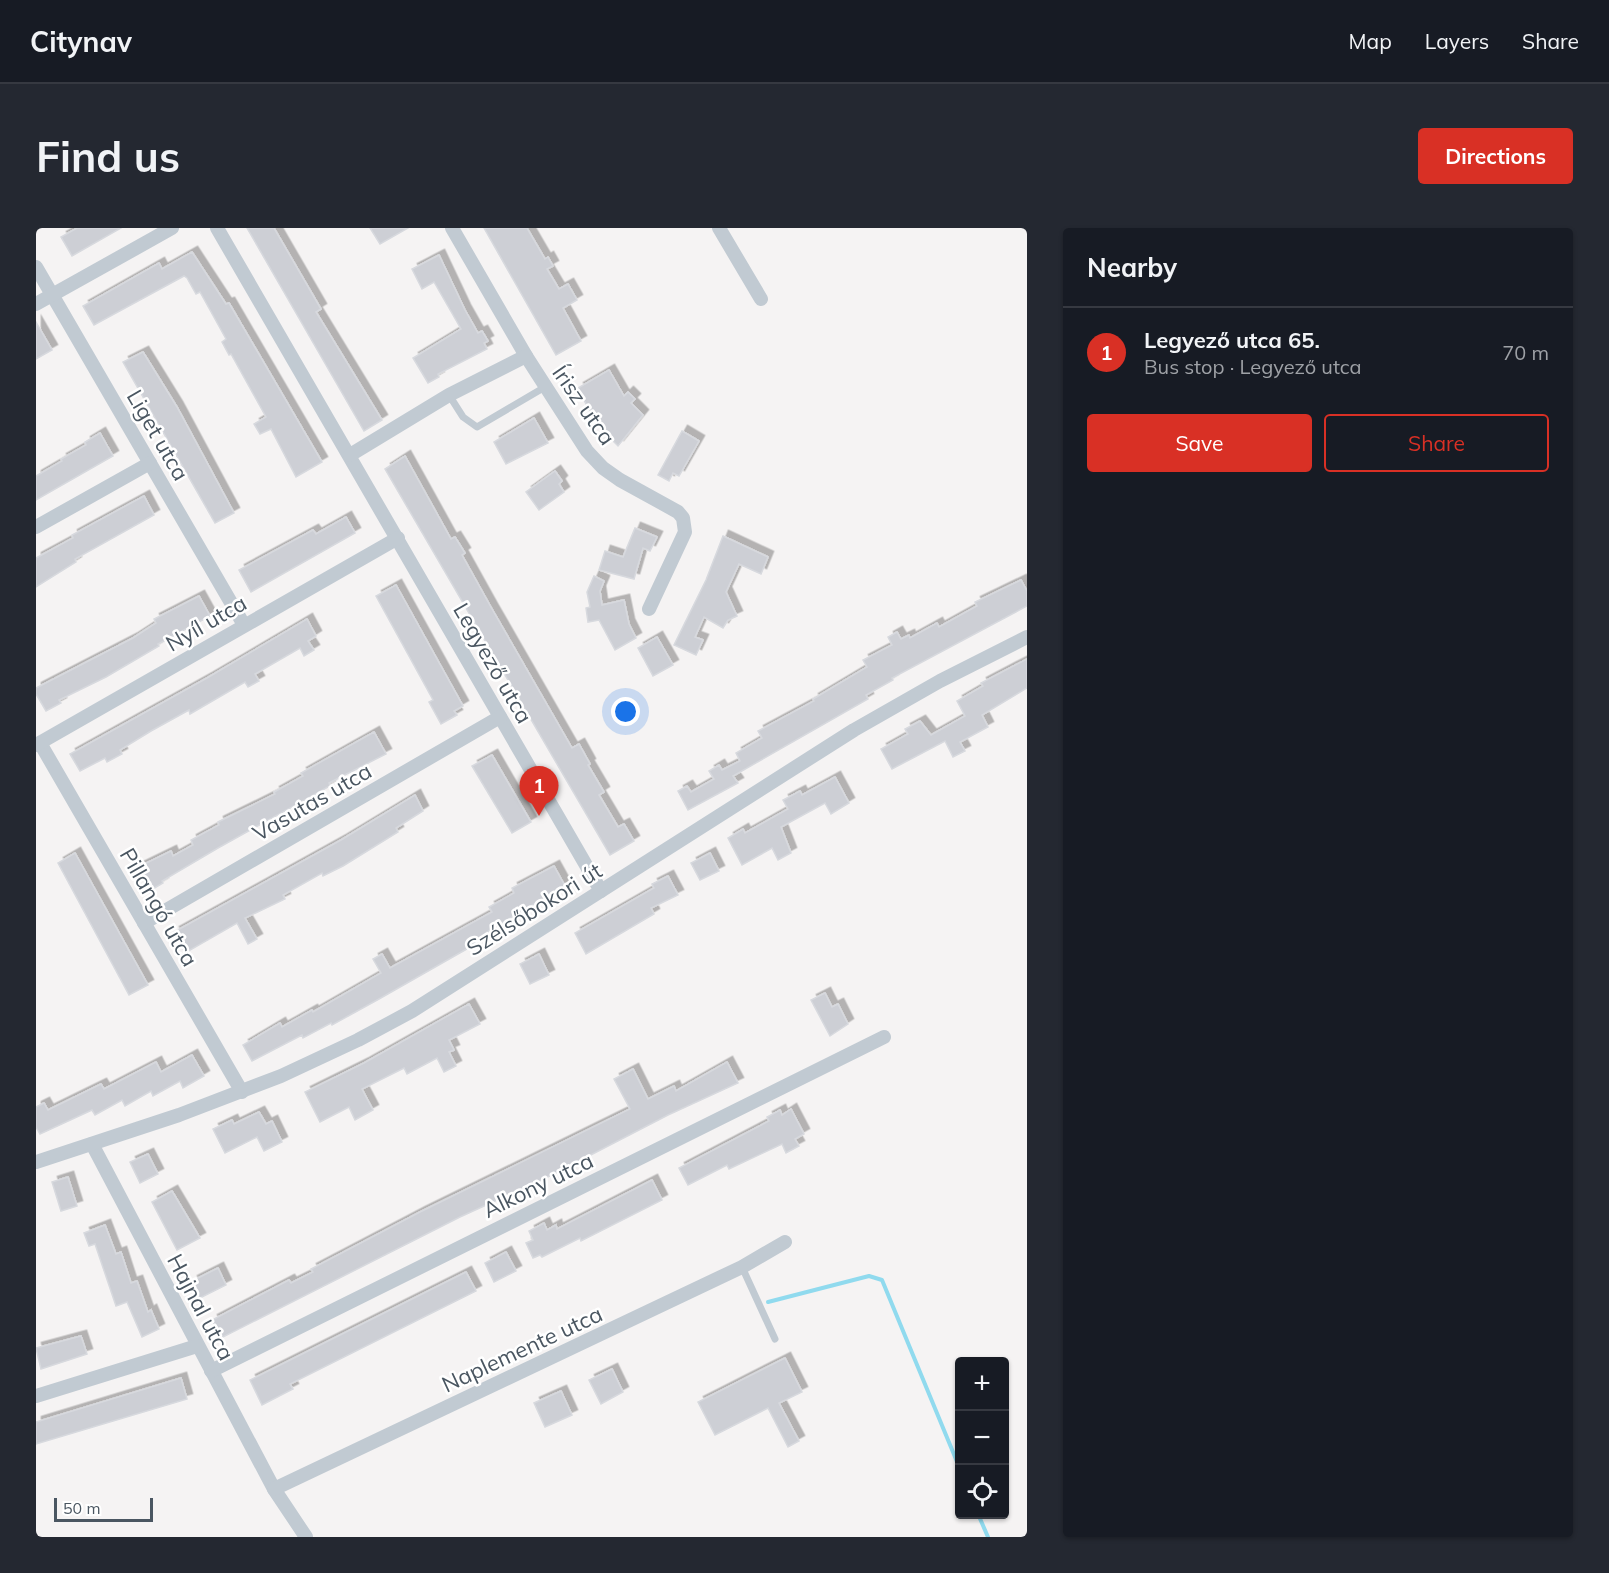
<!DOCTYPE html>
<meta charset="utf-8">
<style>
:root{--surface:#171b24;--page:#242831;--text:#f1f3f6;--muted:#9ea1a6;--line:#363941;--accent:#d93025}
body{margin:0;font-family:Mulish,sans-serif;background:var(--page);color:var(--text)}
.controls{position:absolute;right:18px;bottom:18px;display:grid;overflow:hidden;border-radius:6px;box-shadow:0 2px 4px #0004}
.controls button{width:54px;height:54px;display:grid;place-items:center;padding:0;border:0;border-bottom:2px solid var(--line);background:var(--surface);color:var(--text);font:30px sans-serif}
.scale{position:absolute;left:18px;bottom:15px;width:99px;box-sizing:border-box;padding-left:6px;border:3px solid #4a5661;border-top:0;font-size:16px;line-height:21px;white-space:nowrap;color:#4a5661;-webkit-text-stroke:4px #fff;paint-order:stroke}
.you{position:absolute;left:590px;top:484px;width:21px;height:21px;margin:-15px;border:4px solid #fff;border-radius:50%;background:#1a73e8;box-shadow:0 0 0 9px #1a73e833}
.badge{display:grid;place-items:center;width:39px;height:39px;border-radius:50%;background:var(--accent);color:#fff;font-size:20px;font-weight:700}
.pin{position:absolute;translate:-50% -50px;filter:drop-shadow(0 2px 3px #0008)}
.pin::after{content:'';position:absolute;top:32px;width:21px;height:18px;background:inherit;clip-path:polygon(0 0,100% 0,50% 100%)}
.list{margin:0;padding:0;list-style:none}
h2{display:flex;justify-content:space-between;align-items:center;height:78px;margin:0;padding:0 24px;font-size:26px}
h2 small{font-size:20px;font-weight:400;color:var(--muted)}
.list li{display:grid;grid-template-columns:39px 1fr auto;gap:18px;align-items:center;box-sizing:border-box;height:90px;padding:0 24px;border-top:2px solid var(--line)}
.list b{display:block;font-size:22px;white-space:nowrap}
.list p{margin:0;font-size:20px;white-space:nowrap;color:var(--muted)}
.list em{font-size:20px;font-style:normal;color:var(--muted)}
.actions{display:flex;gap:12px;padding:18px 24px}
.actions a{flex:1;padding:14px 0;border:2px solid var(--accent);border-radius:6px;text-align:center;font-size:21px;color:var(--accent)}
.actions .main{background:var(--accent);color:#fff}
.icon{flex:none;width:33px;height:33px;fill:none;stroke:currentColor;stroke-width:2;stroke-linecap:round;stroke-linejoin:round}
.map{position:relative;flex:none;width:991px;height:1309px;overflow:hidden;border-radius:6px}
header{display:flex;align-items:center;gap:36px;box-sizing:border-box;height:84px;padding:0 30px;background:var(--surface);border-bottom:2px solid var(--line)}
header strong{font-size:28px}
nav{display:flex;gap:33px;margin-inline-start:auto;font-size:21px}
.intro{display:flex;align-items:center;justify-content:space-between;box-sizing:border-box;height:144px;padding:0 36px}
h1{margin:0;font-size:42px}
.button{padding:15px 27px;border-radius:6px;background:var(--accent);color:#fff;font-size:21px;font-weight:700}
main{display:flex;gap:36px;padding:0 36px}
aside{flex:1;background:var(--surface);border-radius:6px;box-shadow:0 2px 4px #0004}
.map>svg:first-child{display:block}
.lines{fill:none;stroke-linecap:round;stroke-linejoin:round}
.stream{stroke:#90daee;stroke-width:4}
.building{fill:#cdcfd5;stroke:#d7d9de;stroke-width:1.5;filter:url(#shadow)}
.lane{stroke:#c1cad2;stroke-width:7}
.street{stroke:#c1cad2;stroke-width:14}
.labels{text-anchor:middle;stroke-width:5;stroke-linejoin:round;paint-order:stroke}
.street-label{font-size:22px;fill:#4a5661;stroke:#fff}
</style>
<header>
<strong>Citynav</strong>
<nav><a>Map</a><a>Layers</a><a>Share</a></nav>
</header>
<div class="intro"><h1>Find us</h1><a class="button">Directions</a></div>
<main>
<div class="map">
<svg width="991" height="1309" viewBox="0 0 991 1309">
<defs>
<filter id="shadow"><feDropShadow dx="5.5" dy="-5.5" stdDeviation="0" flood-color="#0004"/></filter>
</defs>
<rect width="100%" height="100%" fill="#f5f3f3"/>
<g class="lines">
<!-- stream -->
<g class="stream">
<polyline points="732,1074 833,1048 846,1052 924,1241"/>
<polyline points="942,1286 952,1309"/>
</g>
</g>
<!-- building -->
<g class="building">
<polygon points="41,0 85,0 36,28 25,9"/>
<polygon points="211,0 238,0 285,81 280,84 346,192 328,203"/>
<polygon points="334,0 372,0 344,16"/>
<polygon points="448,0 491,0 509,31 512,29 517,38 511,41 523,61 532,56 541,72 527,80 545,113 520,127"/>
<polygon points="156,24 190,76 193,75 286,234 260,249 235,201 224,206 218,196 230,189 195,126 193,127 186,114 190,111 164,64 160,66 151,50 148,48 58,97 47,78 123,35 126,41"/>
<polygon points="403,27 429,82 442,105 446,103 452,113 448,115 451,121 402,146 403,149 392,155 377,130 425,101 398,54 386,61 376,41"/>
<polygon points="0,94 16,122 0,131"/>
<polygon points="107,124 141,179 198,285 179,295 87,134"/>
<polygon points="573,142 588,168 592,164 599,171 595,175 607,187 582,218 560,196 542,160"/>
<polygon points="498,190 512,215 470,236 458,214"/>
<polygon points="646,203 663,213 643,248 637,245 633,253 622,247"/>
<polygon points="64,205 77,228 0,272 0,248 26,233 25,231 50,217 49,214"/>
<polygon points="369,228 415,311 419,309 429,325 426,327 456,381 536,520 543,516 554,536 552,537 568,564 563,567 582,599 588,596 598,613 574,627 349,241"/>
<polygon points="519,243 526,253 523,256 528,264 503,282 490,264"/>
<polygon points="108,268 118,287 39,331 40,334 0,359 0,330 37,310 36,307"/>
<polygon points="310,289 319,305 215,364 203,342 277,302 280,306"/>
<polygon points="599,300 621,309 614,323 607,320 598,351 563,342 569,323 587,329"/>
<polygon points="687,308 732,329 725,346 703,336 690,364 701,388 692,392 687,400 668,389 659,409 667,412 660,427 638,417 670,352"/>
<polygon points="558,348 568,353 564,363 566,377 588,372 593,396 600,410 579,422 563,392 552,394 550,380 554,379 551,364"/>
<polygon points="985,352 991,363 991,378 856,450 857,452 830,467 832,471 697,548 702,555 652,582 642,563 651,558 655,564 678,551 673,543 683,537 686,542 704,533 700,525 726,510 722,503 778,473 777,471 831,439 827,432 856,417 852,409 861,404 865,411 873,407 874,410 901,395 903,399 941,378 939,374"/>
<polygon points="360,357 427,478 418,483 421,487 405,496 393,474 397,472 340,368"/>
<polygon points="163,368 174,388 122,416 123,418 70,449 23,472 25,475 10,483 0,466 0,460 97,410 120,395 118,391"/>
<polygon points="271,391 280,408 272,413 278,422 268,428 264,420 219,446 223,453 212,459 209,454 154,486 153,482 115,503 84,522 86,526 71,534 69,530 44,543 34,526 171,450"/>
<polygon points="621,409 637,437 617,448 602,420"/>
<polygon points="991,431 991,460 946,487 952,499 924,514 929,523 917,529 909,513 856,541 845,521 872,506 869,501 884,493 895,507 929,488 921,473 947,458 945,455"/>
<polygon points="338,504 350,526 293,555 294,558 182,620 126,653 127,655 117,661 115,657 111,659 100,640 135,623 137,628 157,617 155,612 183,597 182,594 239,566 238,564 267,548 265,545"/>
<polygon points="456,527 495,594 476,605 436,538"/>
<polygon points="799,549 813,575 795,586 789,575 745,599 755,625 742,632 736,620 706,637 692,610 707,601 709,605 752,581 747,572 764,563 766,567"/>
<polygon points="379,567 387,583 360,600 362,604 307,638 287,648 286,645 247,667 249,671 209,690 221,711 212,716 201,695 149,725 138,704 305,612"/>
<polygon points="39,625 112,757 93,767 22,635"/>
<polygon points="674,625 683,643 664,652 655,635"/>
<polygon points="518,638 529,658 451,704 453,707 429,722 343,771 296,797 295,795 267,810 266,807 216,833 207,817 244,795 246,799 276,782 277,784 345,745 337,731 346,726 354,740 456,684 453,679 478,665 476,660"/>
<polygon points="632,648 642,667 615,680 618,686 550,726 539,705 618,660 616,656"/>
<polygon points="503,726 513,747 494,756 484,736"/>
<polygon points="789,765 796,779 802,776 812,796 794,808 775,772"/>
<polygon points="433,776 444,796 413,812 418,822 413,824 420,838 408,844 401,830 371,846 368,840 326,861 337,882 319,892 313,879 284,894 269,864 328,835"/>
<polygon points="156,827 168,848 147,860 144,853 117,868 115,863 89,878 86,872 59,887 56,882 4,906 0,899 0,879 8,875 12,882 65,856 68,861 120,834 125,844"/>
<polygon points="691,834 702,855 632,887 516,947 424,989 185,1110 176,1092 253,1052 255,1055 277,1044 275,1041 384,984 594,881 578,851 597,841 612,871 638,858 640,863"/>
<polygon points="755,881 768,906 759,911 763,918 750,925 746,916 693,941 691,937 652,957 643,940 733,893 731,889 744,882 746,887"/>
<polygon points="223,884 230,896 236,893 246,914 228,923 221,909 189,925 177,901 196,892 198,896"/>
<polygon points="112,926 122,946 104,955 94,934"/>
<polygon points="32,949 41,978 25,983 16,954"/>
<polygon points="616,952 626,972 545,1013 544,1010 506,1029 504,1027 497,1030 490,1015 497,1012 493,1003 508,995 511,1002 520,997 521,1001"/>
<polygon points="136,963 164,1010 141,1022 116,974"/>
<polygon points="69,997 80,1026 85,1024 95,1055 101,1053 112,1084 115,1082 123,1101 106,1109 91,1074 80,1078 59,1016 53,1018 48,1005"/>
<polygon points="470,1024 480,1043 458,1054 449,1035"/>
<polygon points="182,1040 190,1057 164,1070 156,1053"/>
<polygon points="430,1044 440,1063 254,1156 257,1161 226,1177 214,1152"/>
<polygon points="45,1108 51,1126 5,1141 0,1120"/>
<polygon points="749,1130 766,1164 743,1175 763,1213 752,1219 732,1180 679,1207 662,1174"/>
<polygon points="576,1141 587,1164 565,1176 553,1152"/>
<polygon points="145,1150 151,1171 0,1216 0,1194"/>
<polygon points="525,1163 536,1187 509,1199 498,1175"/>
</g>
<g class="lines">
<!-- lane -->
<g class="lane">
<polyline points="413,167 427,189 441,199 509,159"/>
<polyline points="706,1039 739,1111"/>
</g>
<!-- street -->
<g class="street">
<polyline points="181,0 565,663"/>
<polyline points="416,0 490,128 551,223 567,240 584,252 642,284 647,290 649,304 613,381"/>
<polyline points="683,0 725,71"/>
<polyline points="0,39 208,397"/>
<polyline points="0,76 136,0"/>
<polyline points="314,227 413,167 490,128"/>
<polyline points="0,299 114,235"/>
<polyline points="4,515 206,864"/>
<polyline points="0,517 362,310"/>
<polyline points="108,695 464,489"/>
<polyline points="56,916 238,1261 270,1309"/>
<polyline points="0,934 143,887 245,848 322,812 376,783 818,502 904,453 991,409"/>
<polyline points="175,1143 848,809"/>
<polyline points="0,1168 161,1118"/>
<polyline points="238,1261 706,1039 749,1014"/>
</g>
</g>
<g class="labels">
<!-- street labels -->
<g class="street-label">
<text transform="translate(548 177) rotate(55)" y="8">Írisz utca</text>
<text transform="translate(122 207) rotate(60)" y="8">Liget utca</text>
<text transform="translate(170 395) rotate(-30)" y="8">Nyíl utca</text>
<text transform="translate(457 435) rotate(60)" y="8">Legyező utca</text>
<text transform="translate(276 574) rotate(-30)" y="8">Vasutas utca</text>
<text transform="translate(123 679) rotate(60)" y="8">Pillangó utca</text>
<text transform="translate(498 681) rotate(-32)" y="8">Szélsőbokori út</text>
<text transform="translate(502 957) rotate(-26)" y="8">Alkony utca</text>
<text transform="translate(165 1079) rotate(62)" y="8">Hajnal utca</text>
<text transform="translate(486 1121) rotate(-25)" y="8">Naplemente utca</text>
</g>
</g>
</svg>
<div class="controls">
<button>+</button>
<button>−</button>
<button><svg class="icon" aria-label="locate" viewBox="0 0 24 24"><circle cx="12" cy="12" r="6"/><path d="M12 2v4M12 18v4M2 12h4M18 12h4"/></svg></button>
</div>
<div class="scale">50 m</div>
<div class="you"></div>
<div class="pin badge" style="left:503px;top:588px">1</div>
</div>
<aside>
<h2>Nearby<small></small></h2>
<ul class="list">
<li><span class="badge">1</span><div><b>Legyező utca 65.</b><p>Bus stop · Legyező utca</p></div><em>70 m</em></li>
</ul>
<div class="actions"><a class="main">Save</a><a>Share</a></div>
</aside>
</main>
